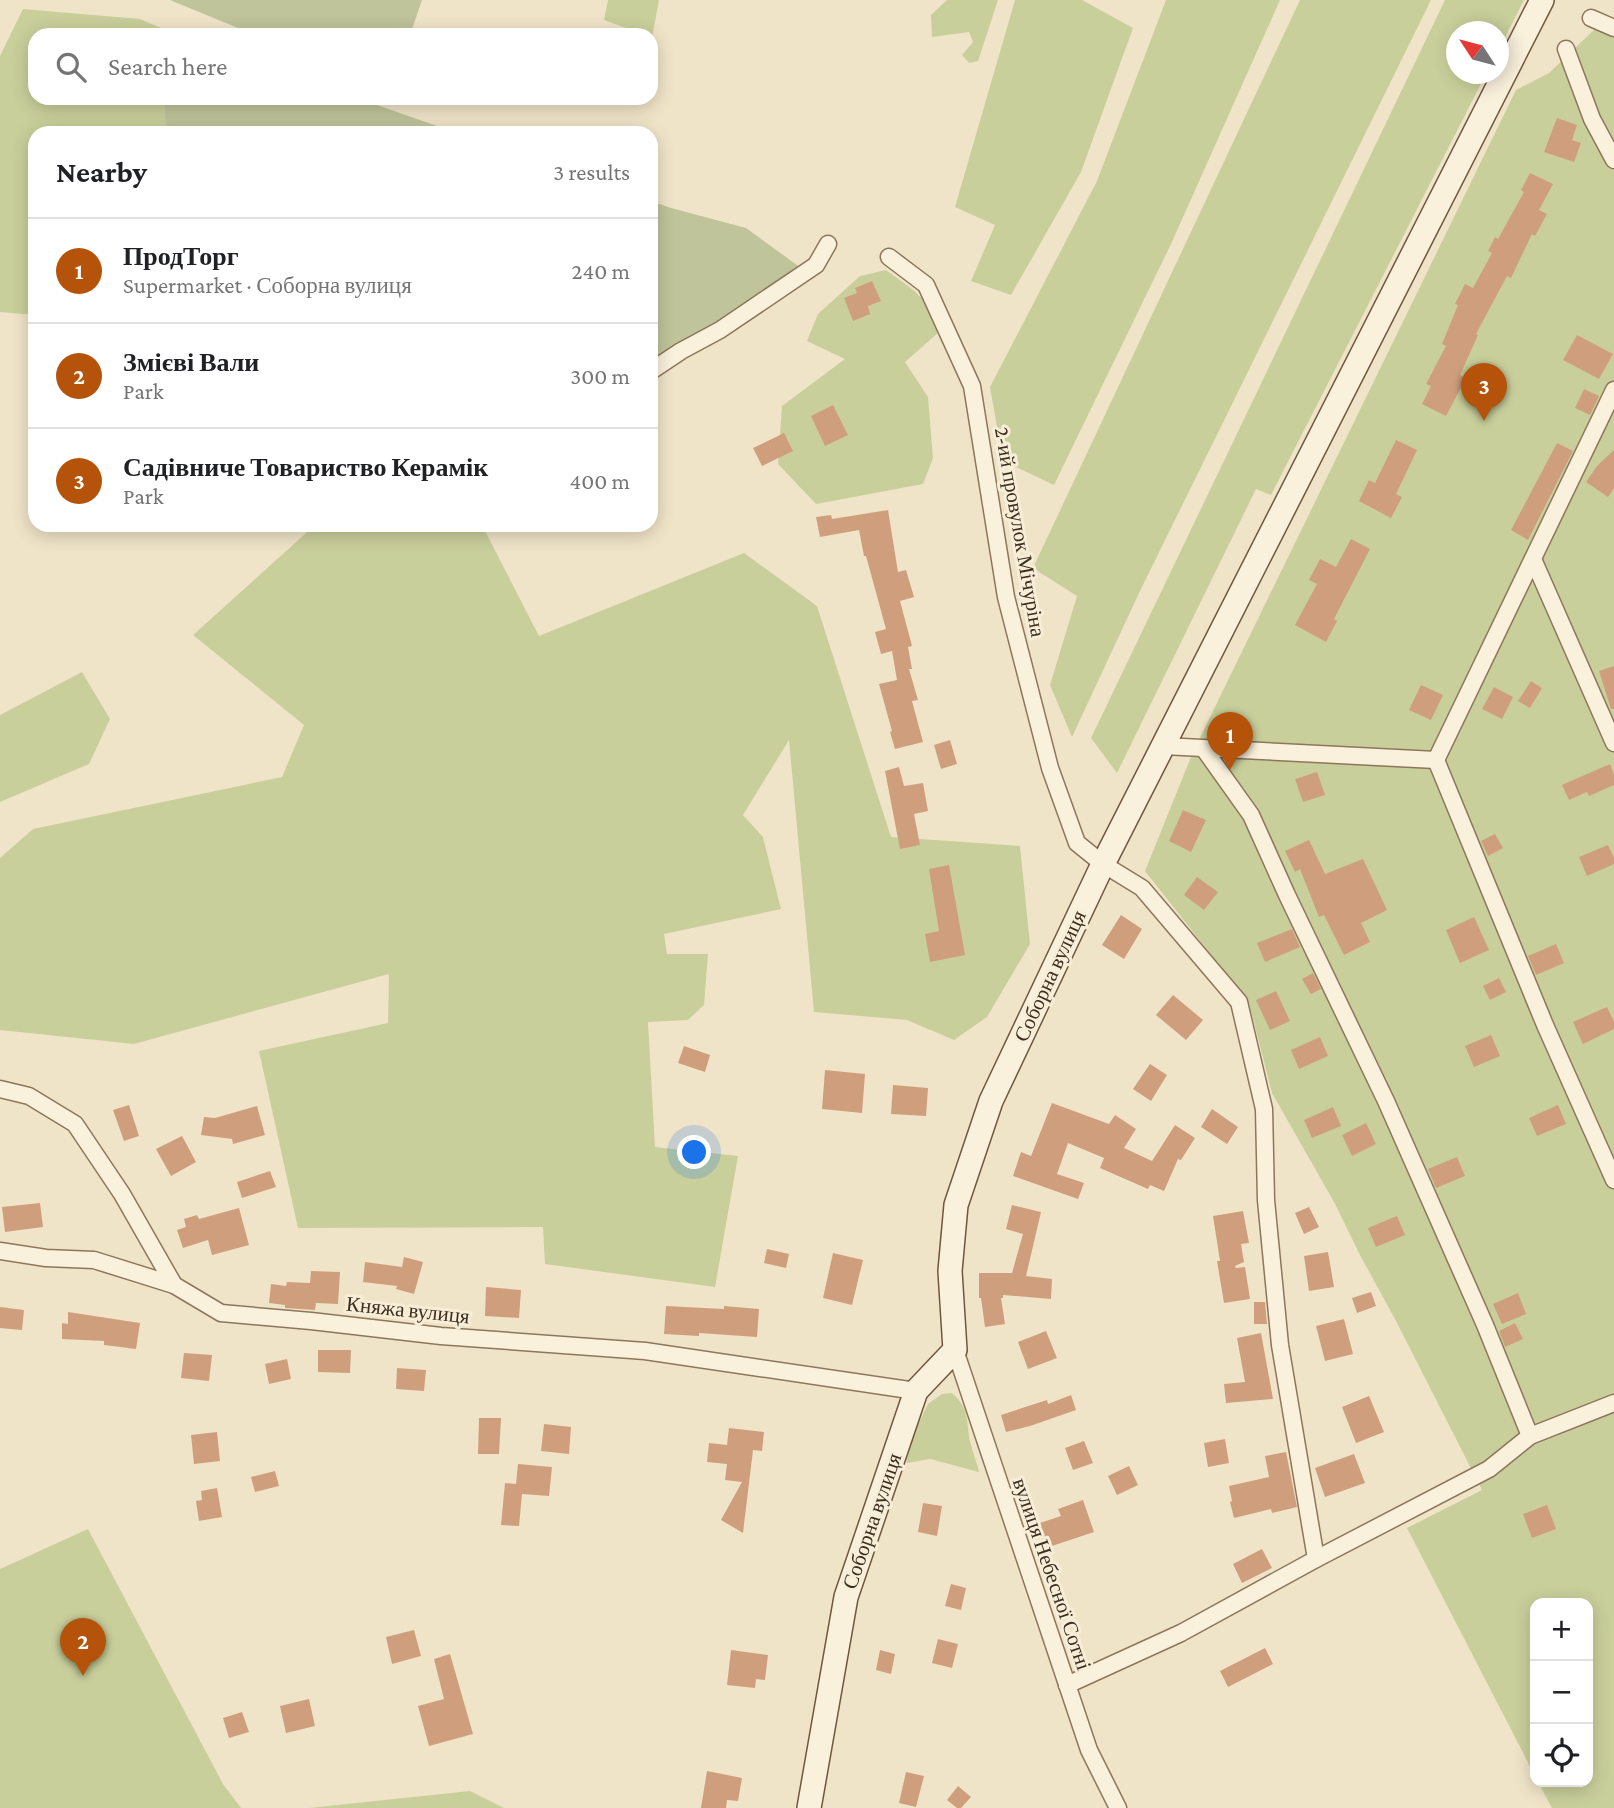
<!DOCTYPE html>
<meta charset="utf-8">
<style>
:root{--surface:#fff;--page:#f2f2f2;--text:#202124;--muted:#757577;--line:#e0e0e0;--accent:#b45309}
body{margin:0;font-family:"Crimson Pro",serif;background:var(--page);color:var(--text)}
.controls{position:absolute;right:21px;bottom:21px;display:grid;overflow:hidden;border-radius:14px;box-shadow:0 4px 18px #0003}
.controls button{width:63px;height:63px;display:grid;place-items:center;padding:0;border:0;border-bottom:2px solid var(--line);background:var(--surface);color:var(--text);font:35px sans-serif}
.compass{position:absolute;left:1446px;top:21px;width:63px;height:63px;border-radius:50%;background:var(--surface);box-shadow:0 4px 18px #0003;rotate:306deg}
.you{position:absolute;left:695px;top:1153px;width:24px;height:24px;margin:-18px;border:5px solid #fff;border-radius:50%;background:#1a73e8;box-shadow:0 0 0 10px #1a73e833}
.badge{display:grid;place-items:center;width:46px;height:46px;border-radius:50%;background:var(--accent);color:#fff;font-size:23px;font-weight:700}
.pin{position:absolute;translate:-50% -58px;filter:drop-shadow(0 2px 4px #0008)}
.pin::after{content:'';position:absolute;top:37px;width:24px;height:21px;background:inherit;clip-path:polygon(0 0,100% 0,50% 100%)}
.list{margin:0;padding:0;list-style:none}
h2{display:flex;justify-content:space-between;align-items:center;height:91px;margin:0;padding:0 28px;font-size:30px}
h2 small{font-size:23px;font-weight:400;color:var(--muted)}
.list li{display:grid;grid-template-columns:46px 1fr auto;gap:21px;align-items:center;box-sizing:border-box;height:105px;padding:0 28px;border-top:2px solid var(--line)}
.list b{display:block;font-size:26px;white-space:nowrap}
.list p{margin:0;font-size:23px;white-space:nowrap;color:var(--muted)}
.list em{font-size:23px;font-style:normal;color:var(--muted)}
.icon{flex:none;width:38px;height:38px;fill:none;stroke:currentColor;stroke-width:2;stroke-linecap:round;stroke-linejoin:round}
.map{position:relative;flex:none;width:1614px;height:1808px;overflow:hidden}
.search{position:absolute;background:var(--surface);box-shadow:0 4px 18px #0003;left:28px;top:28px;width:630px;height:77px;display:flex;align-items:center;gap:18px;box-sizing:border-box;padding:0 24px;border-radius:21px;color:var(--muted);font-size:26px}
.panel{position:absolute;background:var(--surface);box-shadow:0 4px 18px #0003;left:28px;top:126px;width:630px;height:406px;border-radius:21px}
.map>svg:first-child{display:block}
.green{fill:#c9cf9b}
.cemetery{fill:#bfc49a}
.building{fill:#cf9f7d}
.lines{fill:none;stroke-linecap:round;stroke-linejoin:round}
.minor-casing{stroke:#8d765c;stroke-width:19}
.secondary-casing{stroke:#6f573f;stroke-width:26}
.minor{stroke:#faf1dc;stroke-width:16}
.secondary{stroke:#faf1dc;stroke-width:23}
.labels{text-anchor:middle;stroke-width:6;stroke-linejoin:round;paint-order:stroke}
.street-label{font-size:21px;fill:#3d2e20;stroke:#f7eed8}
</style>
<div class="map">
<svg width="1614" height="1808" viewBox="0 0 1614 1808">
<rect width="100%" height="100%" fill="#f0e4c8"/>
<!-- green -->
<g class="green">
<polygon points="608,0 659,0 652,38 651,35 645,35 604,20"/>
<polygon points="947,0 998,0 978,61 969,63 962,55 973,42 969,32 932,37 931,15"/>
<polygon points="1015,0 1082,0 1133,28 1081,172 1011,295 971,281 995,225 955,207"/>
<polygon points="1166,0 1280,0 1171,244 1054,485 1003,461 990,387 1097,181"/>
<polygon points="1300,0 1431,0 1140,591 1072,737 1050,685 1077,596 1033,568"/>
<polygon points="1445,0 1524,0 1499,49 1498,32 1456,32 1456,74 1486,74 1271,495 1256,489 1117,773 1091,738"/>
<polygon points="23,9 140,19 177,35 35,35 35,98 318,98 327,133 35,133 35,315 0,312 0,56"/>
<polygon points="1597,27 1614,35 1614,1808 1552,1808 1538,1782 1588,1782 1588,1603 1535,1603 1535,1776 1407,1528 1482,1490 1396,1321 1360,1255 1334,1202 1272,1093 1249,1003 1145,871 1193,752 1516,90 1549,73"/>
<polygon points="886,270 912,289 928,304 939,332 905,362 928,397 933,458 923,484 816,504 778,464 782,406 845,359 807,341 818,314 860,276"/>
<polygon points="315,525 482,525 539,636 744,553 817,606 891,837 1020,846 1030,944 987,1017 954,1040 907,1020 814,1012 789,740 743,815 763,837 781,909 664,934 667,954 708,954 704,1005 688,1020 648,1022 655,1147 738,1156 715,1287 545,1264 543,1227 298,1228 259,1051 388,1023 389,974 134,1044 0,1030 0,858 33,829 282,777 304,725 193,635"/>
<polygon points="82,672 110,719 89,764 0,802 0,715"/>
<path d="M952,1393C972,1411 965,1423 971,1445C973,1454 977,1462 979,1472L930,1459L907,1463L904,1453L928,1404L942,1394Z"/>
<polygon points="88,1529 223,1784 241,1808 0,1808 0,1569"/>
<polygon points="470,1791 504,1808 309,1808"/>
</g>
<!-- cemetery -->
<g class="cemetery">
<polygon points="170,0 422,0 410,35 255,35"/>
<polygon points="164,98 357,98 457,133 167,133"/>
<polygon points="651,201 671,208 746,228 801,268 651,364"/>
</g>
<!-- building -->
<g class="building">
<polygon points="1557,118 1577,125 1572,140 1581,143 1574,162 1544,152"/>
<polygon points="1530,173 1553,184 1539,210 1547,214 1535,236 1532,234 1511,278 1507,276 1476,334 1478,335 1460,375 1466,378 1446,416 1422,404 1431,386 1426,384 1446,346 1442,344 1458,305 1455,304 1465,284 1473,288 1492,253 1488,251 1495,237 1498,239 1524,192 1521,190"/>
<polygon points="872,281 881,301 868,306 870,314 853,321 844,298 857,293 855,288"/>
<polygon points="1577,335 1613,354 1599,379 1563,360"/>
<polygon points="1584,389 1599,396 1590,415 1575,408"/>
<polygon points="833,405 848,435 825,446 811,416"/>
<polygon points="784,433 793,451 762,466 753,448"/>
<polygon points="1396,440 1417,450 1396,494 1402,497 1391,518 1359,501 1369,480 1375,483"/>
<polygon points="1557,443 1573,451 1528,540 1511,530"/>
<polygon points="1614,450 1614,488 1608,497 1586,482 1597,466"/>
<polygon points="888,510 898,572 906,570 914,597 900,601 912,646 908,647 912,669 909,669 918,700 912,701 923,742 895,749 890,732 892,731 879,684 897,680 892,651 881,654 875,632 886,629 866,556 864,556 859,530 820,537 816,517 831,515 832,519"/>
<polygon points="1351,539 1370,549 1334,619 1337,621 1326,642 1295,625 1317,584 1309,580 1320,559 1336,567"/>
<polygon points="1614,666 1614,709 1611,709 1599,671"/>
<polygon points="1531,681 1542,688 1530,708 1518,701"/>
<polygon points="1421,685 1443,695 1431,720 1409,710"/>
<polygon points="1494,687 1513,697 1502,719 1482,709"/>
<polygon points="950,740 957,764 941,769 934,745"/>
<polygon points="1610,764 1614,775 1614,785 1589,796 1587,792 1569,800 1562,785"/>
<polygon points="899,767 904,786 923,783 928,811 914,814 920,845 900,849 885,771"/>
<polygon points="1317,772 1325,795 1303,802 1295,779"/>
<polygon points="1183,810 1206,820 1191,852 1169,841"/>
<polygon points="1495,834 1503,848 1488,856 1481,841"/>
<polygon points="1309,840 1325,874 1363,859 1387,910 1361,923 1370,942 1344,955 1324,915 1319,917 1300,869 1295,872 1285,851"/>
<polygon points="1608,845 1614,858 1614,864 1587,876 1579,857"/>
<polygon points="949,865 965,955 930,962 925,934 939,931 929,869"/>
<polygon points="1197,877 1218,892 1204,910 1184,895"/>
<polygon points="1121,915 1142,929 1124,959 1102,945"/>
<polygon points="1474,917 1489,950 1460,963 1446,930"/>
<polygon points="1292,929 1300,947 1265,962 1257,943"/>
<polygon points="1556,944 1564,963 1536,975 1528,956"/>
<polygon points="1313,973 1321,989 1311,994 1302,979"/>
<polygon points="1499,978 1506,992 1490,1000 1483,986"/>
<polygon points="1276,991 1290,1021 1270,1030 1256,1000"/>
<polygon points="1173,995 1203,1020 1186,1040 1156,1015"/>
<polygon points="1607,1007 1614,1022 1614,1029 1583,1044 1573,1022"/>
<polygon points="1491,1035 1500,1056 1474,1067 1465,1046"/>
<polygon points="1320,1037 1328,1056 1299,1069 1291,1050"/>
<polygon points="684,1046 710,1055 705,1072 678,1063"/>
<polygon points="1150,1064 1167,1075 1151,1101 1133,1089"/>
<polygon points="825,1070 865,1074 862,1113 822,1109"/>
<polygon points="893,1085 928,1088 926,1116 891,1114"/>
<polygon points="1052,1103 1109,1124 1115,1115 1136,1129 1124,1148 1152,1161 1175,1125 1195,1138 1181,1160 1178,1159 1164,1191 1150,1185 1148,1189 1100,1168 1104,1158 1068,1143 1057,1174 1084,1183 1078,1199 1013,1176 1021,1152 1031,1156"/>
<polygon points="129,1105 139,1136 124,1141 113,1110"/>
<polygon points="1558,1105 1566,1124 1537,1136 1529,1118"/>
<polygon points="257,1106 265,1135 233,1144 232,1139 201,1135 204,1117 215,1118"/>
<polygon points="1333,1107 1341,1126 1312,1138 1304,1120"/>
<polygon points="1212,1109 1238,1127 1227,1144 1201,1127"/>
<polygon points="1366,1123 1376,1144 1352,1156 1342,1135"/>
<polygon points="182,1136 196,1162 171,1176 156,1149"/>
<polygon points="1457,1157 1465,1176 1436,1188 1428,1169"/>
<polygon points="270,1171 276,1187 242,1198 237,1182"/>
<polygon points="40,1203 43,1227 5,1232 2,1207"/>
<polygon points="1012,1205 1041,1212 1026,1276 1052,1279 1051,1299 1003,1295 1003,1298 1001,1298 1005,1324 985,1327 981,1298 979,1298 979,1273 1012,1273 1023,1234 1006,1229"/>
<polygon points="1309,1207 1319,1227 1304,1234 1295,1213"/>
<polygon points="239,1208 249,1245 212,1255 208,1240 183,1248 177,1230 186,1227 184,1219 197,1215 199,1219"/>
<polygon points="1243,1211 1249,1243 1241,1244 1244,1262 1235,1266 1236,1268 1245,1267 1250,1299 1224,1303 1217,1261 1220,1261 1213,1216"/>
<polygon points="1397,1216 1405,1235 1376,1247 1368,1228"/>
<polygon points="767,1249 789,1254 786,1268 764,1263"/>
<polygon points="1328,1252 1334,1287 1309,1291 1304,1256"/>
<polygon points="833,1253 863,1260 852,1305 823,1298"/>
<polygon points="404,1257 423,1262 414,1294 396,1289 397,1286 363,1282 365,1262 402,1267"/>
<polygon points="311,1271 340,1272 338,1304 316,1303 315,1310 285,1308 285,1305 269,1303 271,1284 286,1286 287,1282 310,1283"/>
<polygon points="486,1287 521,1290 519,1318 485,1316"/>
<polygon points="1371,1292 1376,1306 1357,1313 1352,1298"/>
<polygon points="1518,1293 1526,1314 1502,1324 1493,1304"/>
<polygon points="1254,1302 1265,1302 1267,1324 1254,1324"/>
<polygon points="666,1306 724,1309 724,1306 759,1309 757,1337 699,1333 699,1336 664,1334"/>
<polygon points="0,1307 24,1310 22,1330 0,1328"/>
<polygon points="68,1312 140,1323 136,1349 104,1345 104,1341 62,1339 62,1323 68,1324"/>
<polygon points="1344,1319 1353,1354 1325,1361 1316,1326"/>
<polygon points="1515,1323 1523,1339 1505,1347 1499,1331"/>
<polygon points="1046,1331 1057,1358 1028,1369 1018,1342"/>
<polygon points="1261,1333 1273,1399 1226,1403 1224,1384 1245,1382 1237,1338"/>
<polygon points="318,1350 351,1350 350,1373 318,1372"/>
<polygon points="184,1353 212,1355 209,1381 181,1378"/>
<polygon points="287,1359 291,1379 269,1384 265,1364"/>
<polygon points="397,1368 426,1370 424,1391 396,1389"/>
<polygon points="1071,1395 1076,1410 1030,1426 1006,1432 1001,1415 1047,1400 1048,1404"/>
<polygon points="1369,1396 1384,1432 1356,1443 1342,1407"/>
<polygon points="479,1418 501,1418 499,1454 478,1454"/>
<polygon points="544,1424 571,1427 569,1454 541,1451"/>
<polygon points="729,1428 764,1432 762,1451 753,1450 743,1533 721,1520 742,1482 725,1480 727,1464 707,1462 709,1443 727,1445"/>
<polygon points="217,1432 220,1461 194,1464 191,1435"/>
<polygon points="1225,1439 1229,1463 1208,1467 1204,1443"/>
<polygon points="1084,1441 1093,1463 1073,1470 1065,1448"/>
<polygon points="1286,1452 1297,1507 1272,1513 1271,1509 1234,1518 1230,1502 1232,1501 1229,1486 1269,1477 1265,1456"/>
<polygon points="1354,1454 1365,1483 1325,1497 1315,1468"/>
<polygon points="518,1464 552,1467 549,1496 522,1494 519,1526 501,1525 505,1483 516,1484"/>
<polygon points="1129,1466 1138,1485 1117,1495 1108,1476"/>
<polygon points="275,1471 279,1486 255,1492 251,1477"/>
<polygon points="217,1488 222,1517 199,1521 196,1501 202,1500 201,1491"/>
<polygon points="1083,1500 1094,1532 1046,1548 1037,1524 1061,1516 1058,1509"/>
<polygon points="923,1503 942,1506 937,1536 918,1532"/>
<polygon points="1547,1505 1556,1529 1532,1538 1523,1514"/>
<polygon points="1262,1549 1272,1568 1242,1583 1233,1564"/>
<polygon points="951,1584 966,1588 961,1610 945,1606"/>
<polygon points="414,1630 421,1656 392,1664 386,1637"/>
<polygon points="938,1639 958,1644 952,1668 932,1663"/>
<polygon points="1265,1648 1273,1664 1228,1687 1220,1671"/>
<polygon points="731,1650 768,1655 765,1680 756,1679 755,1688 727,1685"/>
<polygon points="880,1650 895,1654 891,1674 876,1670"/>
<polygon points="450,1654 473,1734 429,1746 418,1706 444,1699 434,1659"/>
<polygon points="309,1699 315,1726 286,1733 280,1706"/>
<polygon points="242,1712 249,1732 229,1738 223,1718"/>
<polygon points="707,1771 742,1778 738,1801 727,1800 726,1808 701,1808"/>
<polygon points="906,1772 924,1776 916,1807 899,1803"/>
<polygon points="958,1786 971,1797 961,1808 957,1808 947,1800"/>
</g>
<g class="lines">
<defs>
<g id="minor">
<polyline points="1591,18 1614,28"/>
<polyline points="1566,49 1592,119 1614,160"/>
<polyline points="889,257 926,285 972,386 1006,597 1050,768 1077,843 1103,864 1142,888 1239,1002 1264,1109 1266,1200 1280,1345 1316,1559"/>
<polyline points="651,371 681,351 720,330 816,265 828,244"/>
<polyline points="1533,559 1614,743"/>
<polyline points="1163,746 1436,760 1614,390"/>
<polyline points="1204,749 1251,815 1287,895 1386,1101 1485,1325 1530,1436"/>
<polyline points="1436,760 1545,1025 1614,1180"/>
<polyline points="0,1089 29,1096 75,1124 122,1194 174,1285 221,1313 311,1321 441,1336 645,1351 916,1391"/>
<polyline points="0,1251 46,1258 94,1260 174,1285"/>
<polyline points="955,1350 1089,1750 1118,1808"/>
<polyline points="1067,1685 1181,1633 1316,1559 1489,1469 1530,1436 1614,1403"/>
</g>
<polyline id="secondary" points="809,1808 846,1597 916,1391 955,1350 950,1271 956,1205 991,1101 1103,864 1542,0"/>
</defs>
<!-- minor casing -->
<use href="#minor" class="minor-casing"/>
<!-- secondary casing -->
<use href="#secondary" class="secondary-casing"/>
<!-- minor -->
<use href="#minor" class="minor"/>
<!-- secondary -->
<use href="#secondary" class="secondary"/>
</g>
<g class="labels">
<!-- street labels -->
<g class="street-label">
<text transform="translate(1020 532) rotate(80)" y="7">2-ий провулок Мічуріна</text>
<text transform="translate(1050 976) rotate(-65)" y="7">Соборна вулиця</text>
<text transform="translate(408 1310) rotate(6)" y="7">Княжа вулиця</text>
<text transform="translate(872 1521) rotate(-71)" y="7">Соборна вулиця</text>
<text transform="translate(1052 1574) rotate(71)" y="7">вулиця Небесної Сотні</text>
</g>
</g>
</svg>
<div class="controls">
<button>+</button>
<button>−</button>
<button><svg class="icon" aria-label="locate" viewBox="0 0 24 24"><circle cx="12" cy="12" r="6"/><path d="M12 2v4M12 18v4M2 12h4M18 12h4"/></svg></button>
</div>
<svg class="compass" viewBox="-18 -18 36 36"><path d="M0-13l5 13h-10z" fill="#e53935"/><path d="M0 13l5-13h-10z" fill="#757577"/></svg>
<div class="you"></div>
<div class="pin badge" style="left:1230px;top:770px">1</div>
<div class="pin badge" style="left:83px;top:1676px">2</div>
<div class="pin badge" style="left:1484px;top:421px">3</div>
<div class="search"><svg class="icon" aria-label="search" viewBox="0 0 24 24"><circle cx="10" cy="10" r="6"/><path d="M15 15l6 6"/></svg>Search here</div>
<section class="panel">
<h2>Nearby<small>3 results</small></h2>
<ul class="list">
<li><span class="badge">1</span><div><b>ПродТорг</b><p>Supermarket · Соборна вулиця</p></div><em>240 m</em></li>
<li><span class="badge">2</span><div><b>Змієві Вали</b><p>Park</p></div><em>300 m</em></li>
<li><span class="badge">3</span><div><b>Садівниче Товариство Керамік</b><p>Park</p></div><em>400 m</em></li>
</ul>
</section>
</div>
